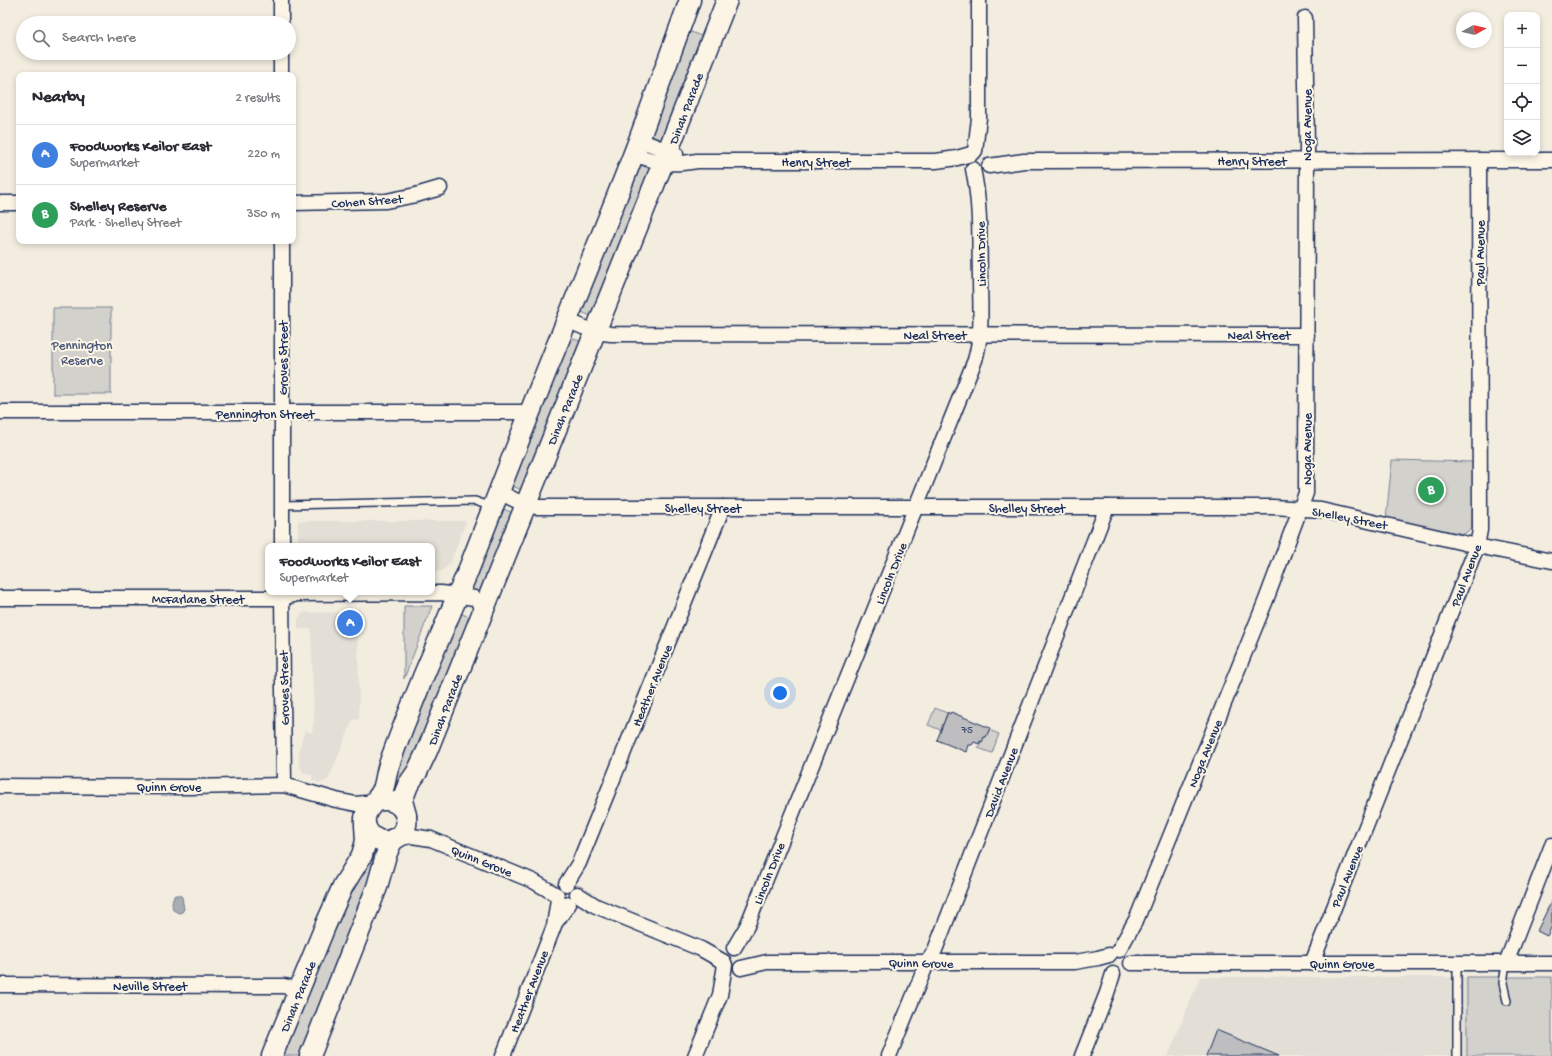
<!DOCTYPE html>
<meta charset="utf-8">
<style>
:root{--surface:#fff;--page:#f7f7f7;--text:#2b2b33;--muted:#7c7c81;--line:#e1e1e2;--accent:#2563eb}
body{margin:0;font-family:"Gochi Hand",sans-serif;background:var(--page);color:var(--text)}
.controls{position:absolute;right:12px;top:12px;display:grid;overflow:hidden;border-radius:8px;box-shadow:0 2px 6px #0003}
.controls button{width:36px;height:36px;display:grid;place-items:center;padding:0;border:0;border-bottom:1px solid var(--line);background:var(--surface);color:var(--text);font:20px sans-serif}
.compass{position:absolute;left:1456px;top:12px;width:36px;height:36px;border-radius:50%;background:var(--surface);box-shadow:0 2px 6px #0003;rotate:82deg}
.you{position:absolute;left:780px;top:693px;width:14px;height:14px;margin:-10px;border:3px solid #fff;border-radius:50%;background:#1a73e8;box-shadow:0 0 0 6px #1a73e833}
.badge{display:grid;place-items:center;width:26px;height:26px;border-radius:50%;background:var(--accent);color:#fff;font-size:13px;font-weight:700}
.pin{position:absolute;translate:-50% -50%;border:2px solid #fff;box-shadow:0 1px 4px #0006}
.popup{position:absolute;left:265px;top:543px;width:170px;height:52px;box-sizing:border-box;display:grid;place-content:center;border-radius:8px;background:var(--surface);filter:drop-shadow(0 1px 3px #0005);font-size:13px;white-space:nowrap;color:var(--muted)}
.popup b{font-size:15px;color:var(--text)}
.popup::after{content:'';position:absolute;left:50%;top:100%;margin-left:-8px;border:8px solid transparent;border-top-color:var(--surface)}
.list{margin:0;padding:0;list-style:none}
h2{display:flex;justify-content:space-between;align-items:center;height:52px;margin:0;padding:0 16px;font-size:17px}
h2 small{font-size:13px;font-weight:400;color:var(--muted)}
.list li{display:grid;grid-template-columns:26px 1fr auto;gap:12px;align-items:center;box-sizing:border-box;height:60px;padding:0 16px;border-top:1px solid var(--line)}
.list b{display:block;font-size:15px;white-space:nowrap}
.list p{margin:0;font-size:13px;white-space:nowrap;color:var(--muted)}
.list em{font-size:13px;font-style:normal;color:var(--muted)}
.icon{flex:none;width:22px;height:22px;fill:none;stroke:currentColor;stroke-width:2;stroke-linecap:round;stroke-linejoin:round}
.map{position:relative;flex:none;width:1552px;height:1056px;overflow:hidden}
.search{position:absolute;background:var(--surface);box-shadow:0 2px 6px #0003;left:16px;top:16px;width:280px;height:44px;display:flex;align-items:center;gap:10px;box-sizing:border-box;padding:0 14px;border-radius:22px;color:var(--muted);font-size:15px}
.panel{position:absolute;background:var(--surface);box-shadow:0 2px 6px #0003;left:16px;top:72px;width:280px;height:172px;border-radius:8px}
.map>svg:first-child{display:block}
.built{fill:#e3dfd6}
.green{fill:#d3d1cc;stroke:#778095}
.water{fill:#a9acb3;stroke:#707a91}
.building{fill:#bebec0;stroke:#1b2f5e}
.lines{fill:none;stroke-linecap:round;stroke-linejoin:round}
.lane-casing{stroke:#1b2f5e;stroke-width:10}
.street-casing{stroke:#1b2f5e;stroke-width:17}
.secondary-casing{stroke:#1b2f5e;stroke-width:23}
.lane{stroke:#fcf5e5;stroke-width:7}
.street{stroke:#fcf5e5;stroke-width:14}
.secondary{stroke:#fcf5e5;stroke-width:20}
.labels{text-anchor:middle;stroke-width:4;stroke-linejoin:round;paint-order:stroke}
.number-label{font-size:11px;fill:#445376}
.street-label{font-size:13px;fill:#1b2f5e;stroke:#fcf5e5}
.park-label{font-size:13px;fill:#49587a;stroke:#fcf5e5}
</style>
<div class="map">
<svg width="1552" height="1056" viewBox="0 0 1552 1056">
<rect width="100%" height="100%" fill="#f3ede0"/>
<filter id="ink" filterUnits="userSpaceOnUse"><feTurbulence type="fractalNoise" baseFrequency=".025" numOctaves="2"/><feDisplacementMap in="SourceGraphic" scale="8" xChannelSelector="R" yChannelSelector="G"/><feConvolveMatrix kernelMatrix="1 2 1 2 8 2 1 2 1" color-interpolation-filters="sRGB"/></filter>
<g filter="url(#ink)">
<!-- built -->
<g class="built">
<polygon points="298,521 466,521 450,564 442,571 432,571 432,546 298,546"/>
<polygon points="352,612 358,619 359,719 353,720 328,780 320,783 312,780 313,776 303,772 299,764 299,749 305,730 312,733 314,718 311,629 298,629 298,619 303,613"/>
<polygon points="1200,977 1467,977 1467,1056 1168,1056"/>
</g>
<!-- green -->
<g class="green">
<polygon points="689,31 708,39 666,144 647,136"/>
<polygon points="637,163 655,171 595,318 577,310"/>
<rect x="53" y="308" width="58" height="86"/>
<polygon points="567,336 585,343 525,491 507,484"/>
<polygon points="1392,460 1473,462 1472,528 1464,534 1458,533 1386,519"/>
<polygon points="499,507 518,515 483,597 464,589"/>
<polygon points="404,606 432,606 404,679"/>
<polygon points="457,612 475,619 397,798 386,794"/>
<polygon points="935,708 947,713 941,730 928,725"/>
<polygon points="989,730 999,734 992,753 978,748 981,742 982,742 984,737 986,737"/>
<polygon points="370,841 382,849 299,1056 279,1056"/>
<rect x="1467" y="977" width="85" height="79"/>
</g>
<!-- water -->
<path class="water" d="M175,895H180L182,897L184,909L182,912L179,913L173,910C172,906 171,899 175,895Z"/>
<!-- building -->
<g class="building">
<polygon points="948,712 950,714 951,712 990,728 986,737 984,737 982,742 980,741 979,744 974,742 972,745 968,745 966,752 937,740"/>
<polygon points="1552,900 1552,926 1547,936 1537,931"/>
<polygon points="1216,1030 1279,1056 1206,1056"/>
</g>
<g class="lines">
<defs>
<g id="lane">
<polyline points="282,505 475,501 492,507"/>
<polyline points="1457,962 1457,1056"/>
<polyline points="1506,963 1503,983 1507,1001"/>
</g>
<g id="street">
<polyline points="281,0 281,23"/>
<polyline points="281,53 281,75"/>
<polyline points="639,140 676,154"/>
<polyline points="975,151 979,118 979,0"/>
<path d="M633,154C660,163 668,166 697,161H936L957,158L971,154"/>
<polyline points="989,166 1024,161 1552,160"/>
<polyline points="0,203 19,203"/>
<polyline points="293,203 386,201 416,195 440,188"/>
<polyline points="282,241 282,546"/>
<polyline points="566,320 595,332 611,334 1307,335"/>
<polyline points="0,412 530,412"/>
<polyline points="499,492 525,505 537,507 1273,507 1321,510 1477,546 1552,561"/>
<polyline points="282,592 284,785"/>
<polyline points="0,598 282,598 297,594 441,593 474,598 478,601 482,611"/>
<polyline points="0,786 189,787 284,785 336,800 356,804 375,802"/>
<polyline points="395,839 412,836 431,839 533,881 557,895"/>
<polyline points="566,884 579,863 723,507"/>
<polyline points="577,894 596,906 701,949 724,962"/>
<polyline points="556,922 569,904"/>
<path d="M734,948L747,926L975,360C983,333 980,305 980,277C979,241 981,205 973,169"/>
<polyline points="1119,950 1137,918 1266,600 1306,493 1307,148 1305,18"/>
<polyline points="1131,963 1552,963"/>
<polyline points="1312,963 1477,546 1480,530 1479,160"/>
<polyline points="1506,963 1552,845"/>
<polyline points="741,968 767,962 1075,962 1098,958 1109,955"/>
<polyline points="0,985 283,986 289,987 299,992"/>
<polyline points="503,1056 554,926 558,899"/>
<polyline points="695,1056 720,995 725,965"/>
<polyline points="889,1056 927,963 935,950 1107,507"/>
<polyline points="1082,1056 1107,993 1113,974"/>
</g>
<g id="secondary">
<path d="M377,801C405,794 417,828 395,839C380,846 363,834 365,818C366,807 378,801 383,789C386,781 386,773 389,765C399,735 412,706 423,677C438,641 453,606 468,571C499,492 529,413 561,335C587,270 614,206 639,140C656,94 673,47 690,0"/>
<polyline points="406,815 402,801 408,785 417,772 427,751 671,143 727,0"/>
<polyline points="272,1056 326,924 343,886 362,855 366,841 365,825"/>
<polyline points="310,1056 377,887 386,855 393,839"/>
</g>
</defs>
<!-- lane casing -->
<use href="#lane" class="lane-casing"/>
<!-- street casing -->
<use href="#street" class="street-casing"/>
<!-- secondary casing -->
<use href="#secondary" class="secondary-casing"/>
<!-- lane -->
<use href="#lane" class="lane"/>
<!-- street -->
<use href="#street" class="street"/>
<!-- secondary -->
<use href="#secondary" class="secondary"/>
</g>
</g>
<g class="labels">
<!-- number labels -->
<g class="number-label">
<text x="967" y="733">75</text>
</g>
<!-- street labels -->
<g class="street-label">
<text transform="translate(685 108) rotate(-69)" y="5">Dinah Parade</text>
<text transform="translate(1306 125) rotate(-90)" y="5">Noga Avenue</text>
<text x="1252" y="165">Henry Street</text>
<text x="816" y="166">Henry Street</text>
<text transform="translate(367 200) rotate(-4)" y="5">Cohen Street</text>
<text transform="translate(1479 253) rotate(-90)" y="5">Paul Avenue</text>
<text transform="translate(980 254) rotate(-91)" y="5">Lincoln Drive</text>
<text x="935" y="339">Neal Street</text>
<text x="1259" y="339">Neal Street</text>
<text transform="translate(282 358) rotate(-90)" y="5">Groves Street</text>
<text transform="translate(564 409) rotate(-68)" y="5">Dinah Parade</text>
<text x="265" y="418">Pennington Street</text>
<text transform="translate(1306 449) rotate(-90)" y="5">Noga Avenue</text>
<text x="703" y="512">Shelley Street</text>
<text x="1027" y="512">Shelley Street</text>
<text transform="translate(1350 517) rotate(11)" y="5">Shelley Street</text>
<text transform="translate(890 573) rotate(-68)" y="5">Lincoln Drive</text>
<text transform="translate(1465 575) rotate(-69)" y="5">Paul Avenue</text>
<text x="198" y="603">McFarlane Street</text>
<text transform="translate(651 685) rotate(-68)" y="5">Heather Avenue</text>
<text transform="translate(283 688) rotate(-91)" y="5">Groves Street</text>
<text transform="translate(444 709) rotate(-69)" y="5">Dinah Parade</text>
<text transform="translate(1204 753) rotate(-68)" y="5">Noga Avenue</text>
<text transform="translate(1000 782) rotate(-69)" y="5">David Avenue</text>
<text x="169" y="791">Quinn Grove</text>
<text transform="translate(482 860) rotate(22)" y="5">Quinn Grove</text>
<text transform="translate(768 873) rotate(-68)" y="5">Lincoln Drive</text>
<text transform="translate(1346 876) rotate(-68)" y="5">Paul Avenue</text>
<text transform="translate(921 962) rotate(1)" y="5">Quinn Grove</text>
<text x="1342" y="968">Quinn Grove</text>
<text x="150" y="990">Neville Street</text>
<text transform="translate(528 991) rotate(-69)" y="5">Heather Avenue</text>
<text transform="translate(297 996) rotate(-68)" y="5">Dinah Parade</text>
</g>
<!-- park labels -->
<g class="park-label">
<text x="82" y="349">Pennington<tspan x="82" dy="15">Reserve</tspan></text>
</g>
</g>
</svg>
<div class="controls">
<button>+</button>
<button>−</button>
<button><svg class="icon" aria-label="locate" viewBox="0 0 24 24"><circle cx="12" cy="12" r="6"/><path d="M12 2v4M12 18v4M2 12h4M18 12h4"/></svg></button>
<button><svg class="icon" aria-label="layers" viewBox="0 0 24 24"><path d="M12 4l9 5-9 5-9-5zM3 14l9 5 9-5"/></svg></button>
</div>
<svg class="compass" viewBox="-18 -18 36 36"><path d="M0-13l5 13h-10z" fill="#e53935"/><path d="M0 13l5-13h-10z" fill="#7c7c81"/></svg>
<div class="you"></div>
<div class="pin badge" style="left:350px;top:623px;background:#3f7fe0">A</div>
<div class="popup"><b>Foodworks Keilor East</b>Supermarket</div>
<div class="pin badge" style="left:1431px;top:490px;background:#2e9e5b">B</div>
<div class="search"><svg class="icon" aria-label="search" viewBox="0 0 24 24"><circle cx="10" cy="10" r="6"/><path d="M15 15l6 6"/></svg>Search here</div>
<section class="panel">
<h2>Nearby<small>2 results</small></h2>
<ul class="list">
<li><span class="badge" style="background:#3f7fe0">A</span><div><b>Foodworks Keilor East</b><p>Supermarket</p></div><em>220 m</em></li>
<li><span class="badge" style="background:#2e9e5b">B</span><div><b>Shelley Reserve</b><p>Park · Shelley Street</p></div><em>350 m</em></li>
</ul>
</section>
</div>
